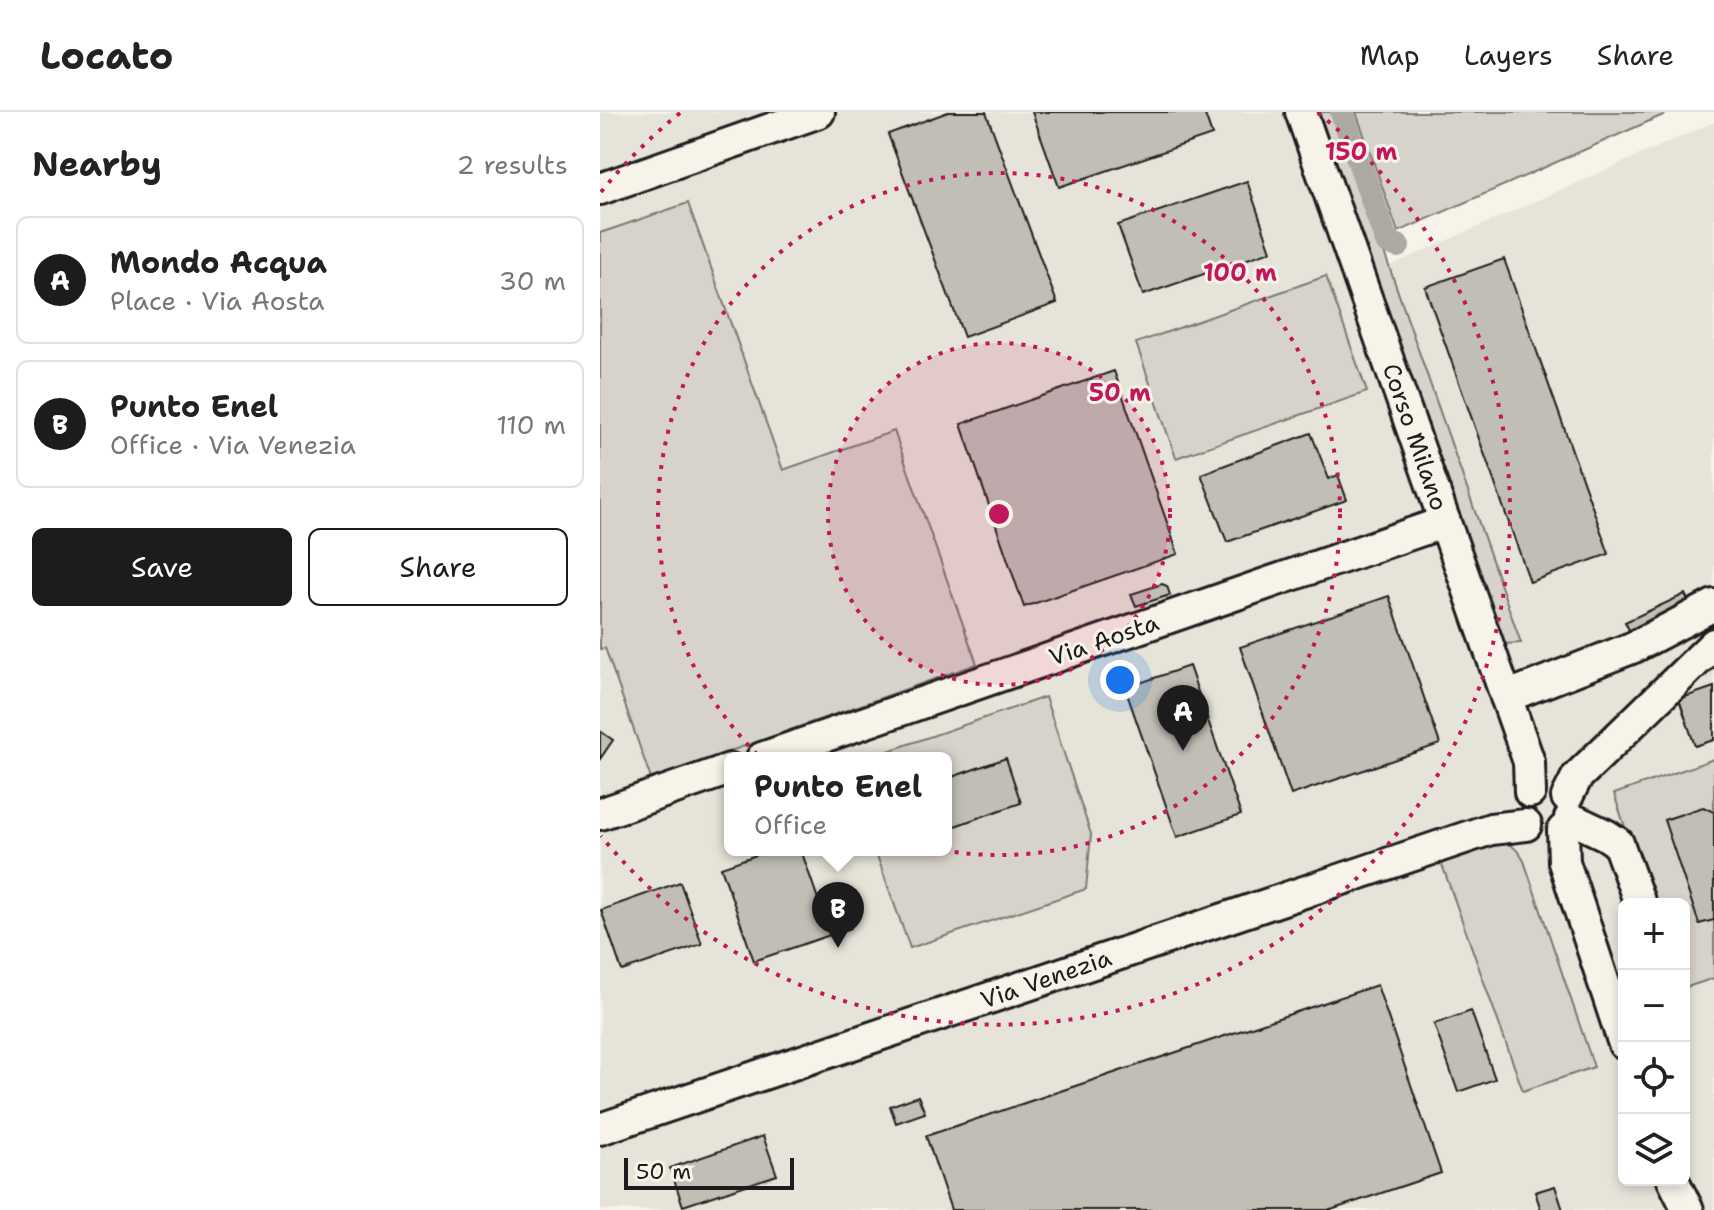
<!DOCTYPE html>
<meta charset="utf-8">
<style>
:root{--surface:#fff;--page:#f2f2f2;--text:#222;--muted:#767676;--line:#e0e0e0;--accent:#1c1c1c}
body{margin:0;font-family:"Shantell Sans",sans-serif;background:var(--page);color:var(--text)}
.controls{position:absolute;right:24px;bottom:24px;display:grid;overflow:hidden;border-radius:12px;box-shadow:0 4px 12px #0003}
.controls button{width:72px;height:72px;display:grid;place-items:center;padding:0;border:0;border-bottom:2px solid var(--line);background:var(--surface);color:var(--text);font:40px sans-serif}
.scale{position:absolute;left:24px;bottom:20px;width:170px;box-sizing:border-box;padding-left:8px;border:4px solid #1c1c1c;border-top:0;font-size:22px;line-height:28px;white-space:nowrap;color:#1c1c1c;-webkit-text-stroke:6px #f7f3e8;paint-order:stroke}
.you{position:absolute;left:520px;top:568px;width:28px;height:28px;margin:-20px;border:6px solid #fff;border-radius:50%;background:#1a73e8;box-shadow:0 0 0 12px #1a73e833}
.badge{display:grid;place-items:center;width:52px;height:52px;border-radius:50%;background:var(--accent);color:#fff;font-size:26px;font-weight:700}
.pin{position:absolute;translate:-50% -66px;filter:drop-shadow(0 2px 4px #0008)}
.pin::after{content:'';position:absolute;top:42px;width:28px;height:24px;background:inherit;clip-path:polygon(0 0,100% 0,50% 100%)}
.popup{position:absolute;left:124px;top:640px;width:228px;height:104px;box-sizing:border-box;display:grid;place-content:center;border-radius:12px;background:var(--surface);filter:drop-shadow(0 2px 6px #0005);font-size:26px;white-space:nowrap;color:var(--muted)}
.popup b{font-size:30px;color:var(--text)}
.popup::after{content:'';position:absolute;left:50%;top:100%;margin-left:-16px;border:16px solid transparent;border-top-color:var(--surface)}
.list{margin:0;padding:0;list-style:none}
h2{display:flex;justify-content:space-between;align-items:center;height:104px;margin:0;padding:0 32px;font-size:34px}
h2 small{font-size:26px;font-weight:400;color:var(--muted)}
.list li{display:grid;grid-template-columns:52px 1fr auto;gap:24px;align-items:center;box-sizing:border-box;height:128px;margin:0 16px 16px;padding:0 16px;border:2px solid var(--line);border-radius:12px}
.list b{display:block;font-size:30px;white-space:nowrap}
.list p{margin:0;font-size:26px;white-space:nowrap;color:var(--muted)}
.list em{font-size:26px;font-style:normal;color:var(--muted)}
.actions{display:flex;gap:16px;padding:24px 32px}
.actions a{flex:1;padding:18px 0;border:2px solid var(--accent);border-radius:12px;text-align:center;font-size:28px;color:var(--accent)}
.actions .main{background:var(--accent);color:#fff}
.icon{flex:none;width:44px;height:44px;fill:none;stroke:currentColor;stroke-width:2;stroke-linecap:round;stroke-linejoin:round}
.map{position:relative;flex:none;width:1114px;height:1098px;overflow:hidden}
header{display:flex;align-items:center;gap:48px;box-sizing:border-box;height:112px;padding:0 40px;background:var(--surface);border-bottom:2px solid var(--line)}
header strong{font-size:38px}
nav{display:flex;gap:44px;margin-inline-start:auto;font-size:28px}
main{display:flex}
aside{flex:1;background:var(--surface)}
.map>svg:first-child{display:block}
.built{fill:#e6e3d9;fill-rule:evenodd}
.green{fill:#d7d3cb;stroke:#7a7874;stroke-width:2}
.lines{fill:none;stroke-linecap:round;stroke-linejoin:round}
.canal{stroke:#aca9a2;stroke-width:24}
.building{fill:#c0beb5;stroke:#1c1c1c;stroke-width:2}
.minor-casing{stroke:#1c1c1c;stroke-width:36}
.minor{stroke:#f7f3e8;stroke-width:30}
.ring{fill:none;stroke:#c2185b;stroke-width:4;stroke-dasharray:4 8}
.labels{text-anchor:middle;stroke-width:6;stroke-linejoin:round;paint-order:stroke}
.street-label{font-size:24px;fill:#1c1c1c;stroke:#f7f3e8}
.centre{fill:#c2185b;stroke:#f7f3e8;stroke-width:4}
.ring-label{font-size:24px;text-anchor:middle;font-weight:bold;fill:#c2185b;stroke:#f7f3e8;stroke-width:6;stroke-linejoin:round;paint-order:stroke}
</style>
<header>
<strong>Locato</strong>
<nav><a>Map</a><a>Layers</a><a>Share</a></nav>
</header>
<main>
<aside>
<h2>Nearby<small>2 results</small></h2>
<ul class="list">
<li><span class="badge">A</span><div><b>Mondo Acqua</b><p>Place · Via Aosta</p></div><em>30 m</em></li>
<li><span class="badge">B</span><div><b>Punto Enel</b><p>Office · Via Venezia</p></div><em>110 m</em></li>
</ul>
<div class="actions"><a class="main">Save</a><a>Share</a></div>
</aside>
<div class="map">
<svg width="1114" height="1098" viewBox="0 0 1114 1098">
<rect width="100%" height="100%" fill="#f7f3e8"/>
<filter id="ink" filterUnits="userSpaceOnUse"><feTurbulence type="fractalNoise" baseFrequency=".0125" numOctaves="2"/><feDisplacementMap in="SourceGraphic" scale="16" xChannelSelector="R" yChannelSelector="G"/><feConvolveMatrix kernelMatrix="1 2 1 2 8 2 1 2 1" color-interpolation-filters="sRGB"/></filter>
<g filter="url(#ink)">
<!-- built -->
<path class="built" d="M0,0H719L776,160L1114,10V1098H0ZM130,646H346V738H130ZM1024,792H1084V1068H1024Z"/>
<!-- green -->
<g class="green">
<polygon points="719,0 735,0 921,531 903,532"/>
<polygon points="756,0 1070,0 798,120"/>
<polygon points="88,91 183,358 294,319 377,552 51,667 5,536 0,537 0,121"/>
<polygon points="726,164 767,280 576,346 536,231"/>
<polygon points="445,585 491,722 486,777 310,836 275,738 346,738 346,646 268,646"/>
<polygon points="1114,647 1114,866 1084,876 1084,792 1051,792 1014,682"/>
<path d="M892,729C909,730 916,734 924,749L994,955L923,979L840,747Z"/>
</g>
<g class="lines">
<!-- canal -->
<polyline class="canal" points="742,0 787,130 798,134"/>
</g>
<!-- building -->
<g class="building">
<polygon points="348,0 386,0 457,191 364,225 288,22"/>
<polygon points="432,0 604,0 612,23 459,75"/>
<polygon points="647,69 671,139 543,183 518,113"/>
<polygon points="904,147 1009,442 930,470 825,175"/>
<polygon points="514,259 578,442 424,495 361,312"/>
<polygon points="711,321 729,367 738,363 747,388 627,430 601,362"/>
<polygon points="562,472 567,474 570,483 536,494 531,482"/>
<polygon points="1085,482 1091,494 1031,522 1025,510"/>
<polygon points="789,484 840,632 691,683 640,535"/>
<polygon points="589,554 641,703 577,725 525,576"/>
<polygon points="1114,575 1114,628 1095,634 1079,587"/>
<polygon points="0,619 13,628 0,647"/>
<polygon points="406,646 421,691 346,717 346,667"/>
<polygon points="1103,695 1114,700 1114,808 1099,812 1064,708"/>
<polygon points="171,738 201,738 219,790 239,783 251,816 154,849 121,755"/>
<polygon points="80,770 102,832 22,859 1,798"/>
<polygon points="777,873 841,1061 731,1098 351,1098 326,1024"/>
<polygon points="871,899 895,967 858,980 834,912"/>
<polygon points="318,984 325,1001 296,1011 290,994"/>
<polygon points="163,1024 177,1063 83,1094 70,1056"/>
<polygon points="955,1074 963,1098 941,1098 935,1080"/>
</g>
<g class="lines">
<defs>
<g id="minor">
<polyline points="701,0 929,650 930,680"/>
<polyline points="0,77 219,0"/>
<polyline points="906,585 1034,535 1114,493"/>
<polyline points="162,646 845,410"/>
<polyline points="967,685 977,665 1114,532"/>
<polyline points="0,702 130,657"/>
<polyline points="970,706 1006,723 1018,731 1040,792"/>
<polyline points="963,718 964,750 1024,932"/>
<polyline points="0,1017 891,717 926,713"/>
<polyline points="1073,1068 1088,1098"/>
</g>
</defs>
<!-- minor casing -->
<use href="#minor" class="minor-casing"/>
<!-- minor -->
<use href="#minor" class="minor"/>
</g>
</g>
<!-- distance rings -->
<circle cx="399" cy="402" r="171" fill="#c2185b" fill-opacity=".12"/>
<g class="ring">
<circle cx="399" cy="402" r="171"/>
<circle cx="399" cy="402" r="341"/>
<path d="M1 80A512 512 0 0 1 80 1M718 1A512 512 0 1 1 1 724"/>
</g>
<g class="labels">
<!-- street labels -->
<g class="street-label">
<text transform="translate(815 325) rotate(71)" y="8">Corso Milano</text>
<text transform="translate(504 528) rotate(-19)" y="8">Via Aosta</text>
<text transform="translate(446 867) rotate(-19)" y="8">Via Venezia</text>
</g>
</g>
<circle cx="399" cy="402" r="12" class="centre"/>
<g class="ring-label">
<text x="761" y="48">150 m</text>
<text x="640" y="169">100 m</text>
<text x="520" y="289">50 m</text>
</g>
</svg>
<div class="controls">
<button>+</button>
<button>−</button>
<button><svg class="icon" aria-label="locate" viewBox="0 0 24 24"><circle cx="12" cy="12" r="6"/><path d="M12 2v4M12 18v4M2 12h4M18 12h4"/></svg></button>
<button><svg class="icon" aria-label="layers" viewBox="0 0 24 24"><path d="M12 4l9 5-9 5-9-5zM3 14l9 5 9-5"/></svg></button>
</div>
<div class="scale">50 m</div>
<div class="you"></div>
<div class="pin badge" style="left:583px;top:639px">A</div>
<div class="pin badge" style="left:238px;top:836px">B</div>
<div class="popup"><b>Punto Enel</b>Office</div>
</div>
</main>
